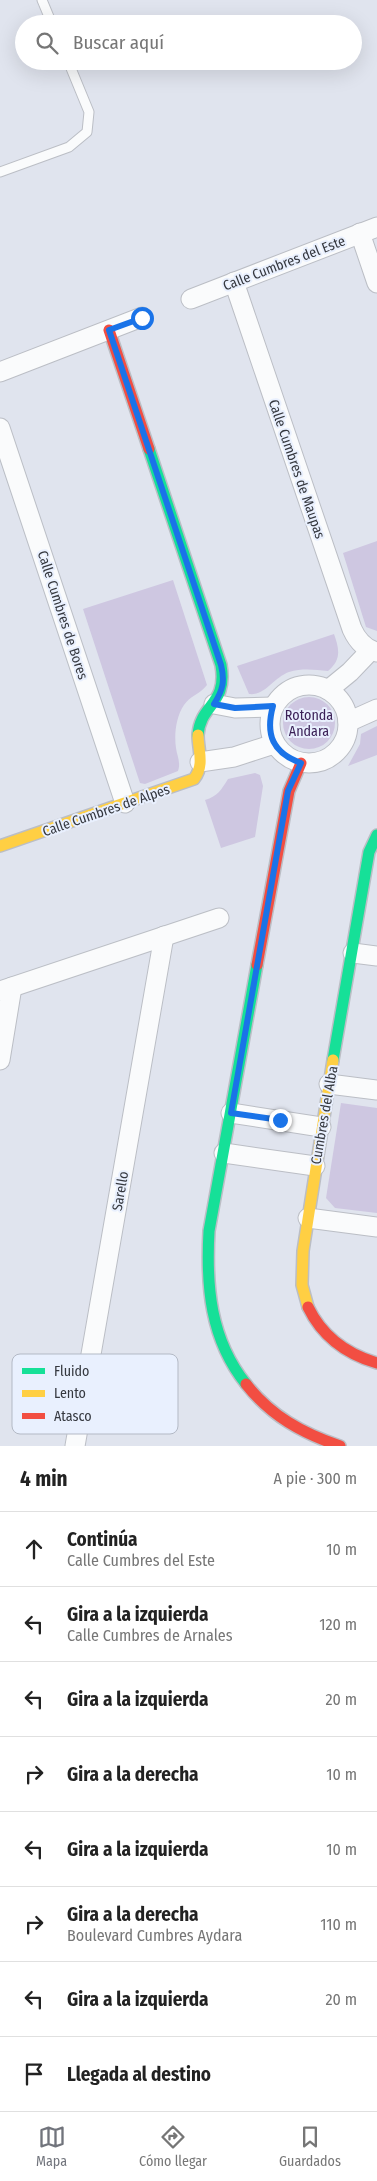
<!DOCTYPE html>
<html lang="es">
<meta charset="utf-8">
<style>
:root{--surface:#fff;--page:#f2f2f2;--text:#222;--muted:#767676;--line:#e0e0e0;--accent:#71747c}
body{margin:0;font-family:"Fira Sans Condensed",sans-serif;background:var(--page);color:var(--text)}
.stop{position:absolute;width:15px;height:15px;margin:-11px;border:4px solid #1a73e8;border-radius:50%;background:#fff}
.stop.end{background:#1a73e8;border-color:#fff;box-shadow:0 1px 5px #0008}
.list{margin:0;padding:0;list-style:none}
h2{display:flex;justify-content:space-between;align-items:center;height:65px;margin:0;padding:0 20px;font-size:21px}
h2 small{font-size:16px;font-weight:400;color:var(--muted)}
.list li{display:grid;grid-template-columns:32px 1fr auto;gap:15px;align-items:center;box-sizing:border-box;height:75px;padding:0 20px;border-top:1px solid var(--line)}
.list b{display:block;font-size:19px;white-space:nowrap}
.list p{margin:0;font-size:16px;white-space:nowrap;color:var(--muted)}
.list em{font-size:16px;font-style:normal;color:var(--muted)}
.icon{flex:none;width:28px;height:28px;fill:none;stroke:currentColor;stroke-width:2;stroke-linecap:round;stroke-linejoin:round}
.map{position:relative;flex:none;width:377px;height:1446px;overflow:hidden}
.search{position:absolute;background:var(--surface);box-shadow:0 5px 20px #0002;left:15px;right:15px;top:15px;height:55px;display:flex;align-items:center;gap:12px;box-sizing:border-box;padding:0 18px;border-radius:28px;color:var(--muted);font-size:19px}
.sheet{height:665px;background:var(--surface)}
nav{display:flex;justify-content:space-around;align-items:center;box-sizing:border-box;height:70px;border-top:1px solid var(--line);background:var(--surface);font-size:14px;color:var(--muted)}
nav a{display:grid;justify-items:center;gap:2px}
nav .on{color:var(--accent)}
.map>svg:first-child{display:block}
.green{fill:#cec7e1}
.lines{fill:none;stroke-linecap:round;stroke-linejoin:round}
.lane-casing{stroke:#bbbec5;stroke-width:11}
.street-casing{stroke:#bbbec5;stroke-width:21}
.fast-casing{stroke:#bbbec5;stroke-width:14}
.slow-casing{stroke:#bbbec5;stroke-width:14}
.jam-casing{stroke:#bbbec5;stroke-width:14}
.lane{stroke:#fafbfc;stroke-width:9}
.street{stroke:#fafbfc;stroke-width:19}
.fast{stroke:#16e098;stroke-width:11}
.slow{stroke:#ffcf43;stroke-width:11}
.jam{stroke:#f24e42;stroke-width:11}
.route{stroke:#1a73e8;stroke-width:6}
.labels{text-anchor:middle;stroke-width:4;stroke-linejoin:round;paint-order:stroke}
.street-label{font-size:14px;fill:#35383f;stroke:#e9f0fe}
.park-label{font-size:14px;fill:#3b2157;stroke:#e9f0fe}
.key{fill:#e9f0fe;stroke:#b3b9c5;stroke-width:1}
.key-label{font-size:14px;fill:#35383f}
</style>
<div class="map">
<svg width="377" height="1446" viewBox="0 0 377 1446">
<rect width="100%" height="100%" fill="#e0e4ee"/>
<!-- green -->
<g class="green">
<polygon points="377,541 377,631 366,627 343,553"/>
<path d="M173,580L207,685C200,694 190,696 184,705C176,717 174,734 176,748C177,756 181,762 178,771L145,784L140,783L138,777L83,609Z"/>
<path d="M334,634C339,648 342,660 328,671C315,670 303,668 289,672C273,678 265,696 249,694L237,666Z"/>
<circle cx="309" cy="723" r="26"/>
<polygon points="377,726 377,755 348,766 360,744 361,734"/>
<path d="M255,773L260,775L263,786L255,837L221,848L205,800C218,796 221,790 228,779Z"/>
<polygon points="341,1103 377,1108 377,1213 335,1208 326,1198"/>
</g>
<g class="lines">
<defs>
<g id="lane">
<polyline points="42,0 52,24"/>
<polyline points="0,172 69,147 87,132 89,112 68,61"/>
</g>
<g id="street">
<polyline points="360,233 377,283"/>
<path d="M234,282L352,629C357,640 364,649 377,652"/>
<polyline points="191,299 377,227"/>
<polyline points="0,372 142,317"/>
<polyline points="0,428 125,803"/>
<circle cx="309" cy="724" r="39"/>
<polyline points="328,690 350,672 370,651"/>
<polyline points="214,704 235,708 273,707"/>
<polyline points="348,722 377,709"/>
<polyline points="200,762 234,757 274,744"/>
<polyline points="353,953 377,956"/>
<polyline points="0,991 219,918"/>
<polyline points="0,1060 12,987"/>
<polyline points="329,1084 377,1090"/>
<polyline points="231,1113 321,1127"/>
<polyline points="224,1153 315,1166"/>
<polyline points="308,1218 377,1227"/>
<polyline points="75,1446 164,936"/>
</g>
<g id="fast">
<path d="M149,449L221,665C228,705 200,704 198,735"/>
<polyline points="333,1060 369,852 377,835"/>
<path d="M246,1384C210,1339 206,1286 209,1231L257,965"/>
</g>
<g id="slow">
<path d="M0,846L194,779C205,765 198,750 198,735"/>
<polyline points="308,1307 302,1285 303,1251 333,1060"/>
</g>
<g id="jam">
<polyline points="109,330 149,449"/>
<polyline points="257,965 289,791 301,763"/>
<path d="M308,1307C322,1336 346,1354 377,1363"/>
<path d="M246,1384C271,1416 302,1433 340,1446"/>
</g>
</defs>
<!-- lane casing -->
<use href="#lane" class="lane-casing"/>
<!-- street casing -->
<use href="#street" class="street-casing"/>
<!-- fast casing -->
<use href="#fast" class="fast-casing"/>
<!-- slow casing -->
<use href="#slow" class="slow-casing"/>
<!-- jam casing -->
<use href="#jam" class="jam-casing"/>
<!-- lane -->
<use href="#lane" class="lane"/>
<!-- street -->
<use href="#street" class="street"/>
<!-- fast -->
<use href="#fast" class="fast"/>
<!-- slow -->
<use href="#slow" class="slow"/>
<!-- jam -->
<use href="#jam" class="jam"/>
</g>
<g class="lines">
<!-- route -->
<path class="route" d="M142,318L109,330L221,665C225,681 223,690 214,704L235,708L273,706C265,735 273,753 301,763L288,791L231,1113L280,1120"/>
</g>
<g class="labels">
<!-- street labels -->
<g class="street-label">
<text transform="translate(284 263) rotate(-21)" y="5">Calle Cumbres del Este</text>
<text transform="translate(297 469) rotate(71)" y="5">Calle Cumbres de Maupas</text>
<text transform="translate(63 615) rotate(72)" y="5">Calle Cumbres de Bores</text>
<text transform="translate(106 810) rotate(-19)" y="5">Calle Cumbres de Alpes</text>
<text transform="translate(324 1115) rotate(-80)" y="5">Cumbres del Alba</text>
<text transform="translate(120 1191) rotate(-80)" y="5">Sarello</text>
</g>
<!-- park labels -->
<g class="park-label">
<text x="309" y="720">Rotonda<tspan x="309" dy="16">Andara</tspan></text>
</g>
</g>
<!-- legend -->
<rect x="12" y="1354" width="166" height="80" rx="8" class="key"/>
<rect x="22" y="1368" width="23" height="6" fill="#16e098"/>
<rect x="22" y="1390" width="23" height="7" fill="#ffcf43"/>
<rect x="22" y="1413" width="23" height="6" fill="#f24e42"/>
<g class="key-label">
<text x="54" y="1376">Fluido</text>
<text x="54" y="1398">Lento</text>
<text x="54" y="1421">Atasco</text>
</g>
</svg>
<div class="stop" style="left:142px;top:318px"></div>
<div class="stop end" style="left:280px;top:1120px"></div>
<div class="search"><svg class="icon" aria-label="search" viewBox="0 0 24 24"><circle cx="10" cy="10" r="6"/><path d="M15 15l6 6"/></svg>Buscar aquí</div>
</div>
<section class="sheet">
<h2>4 min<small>A pie · 300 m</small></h2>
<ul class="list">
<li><svg class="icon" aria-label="ahead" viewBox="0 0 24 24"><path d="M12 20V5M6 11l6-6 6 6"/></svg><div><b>Continúa</b><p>Calle Cumbres del Este</p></div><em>10 m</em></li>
<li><svg class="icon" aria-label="left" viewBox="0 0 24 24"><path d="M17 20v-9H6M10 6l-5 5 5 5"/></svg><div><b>Gira a la izquierda</b><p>Calle Cumbres de Arnales</p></div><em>120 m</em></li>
<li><svg class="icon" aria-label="left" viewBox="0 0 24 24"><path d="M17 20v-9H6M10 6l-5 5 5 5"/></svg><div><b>Gira a la izquierda</b></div><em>20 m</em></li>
<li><svg class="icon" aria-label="right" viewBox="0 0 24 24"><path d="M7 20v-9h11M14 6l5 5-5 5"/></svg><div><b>Gira a la derecha</b></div><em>10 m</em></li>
<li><svg class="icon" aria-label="left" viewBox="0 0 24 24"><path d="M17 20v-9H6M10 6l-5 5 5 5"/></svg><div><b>Gira a la izquierda</b></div><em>10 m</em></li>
<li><svg class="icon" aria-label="right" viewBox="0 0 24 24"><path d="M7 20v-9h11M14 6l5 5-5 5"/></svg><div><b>Gira a la derecha</b><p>Boulevard Cumbres Aydara</p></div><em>110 m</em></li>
<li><svg class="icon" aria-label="left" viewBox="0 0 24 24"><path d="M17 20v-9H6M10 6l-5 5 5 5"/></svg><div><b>Gira a la izquierda</b></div><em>20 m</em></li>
<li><svg class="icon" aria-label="arrive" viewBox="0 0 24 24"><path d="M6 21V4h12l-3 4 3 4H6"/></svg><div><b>Llegada al destino</b></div></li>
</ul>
</section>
<nav>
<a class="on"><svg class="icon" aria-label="map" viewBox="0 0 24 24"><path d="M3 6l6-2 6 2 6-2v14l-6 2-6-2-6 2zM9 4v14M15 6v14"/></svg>Mapa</a>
<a><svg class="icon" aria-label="directions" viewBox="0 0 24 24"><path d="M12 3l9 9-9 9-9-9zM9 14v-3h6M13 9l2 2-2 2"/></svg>Cómo llegar</a>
<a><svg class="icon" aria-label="saved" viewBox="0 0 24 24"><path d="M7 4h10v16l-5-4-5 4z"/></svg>Guardados</a>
</nav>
